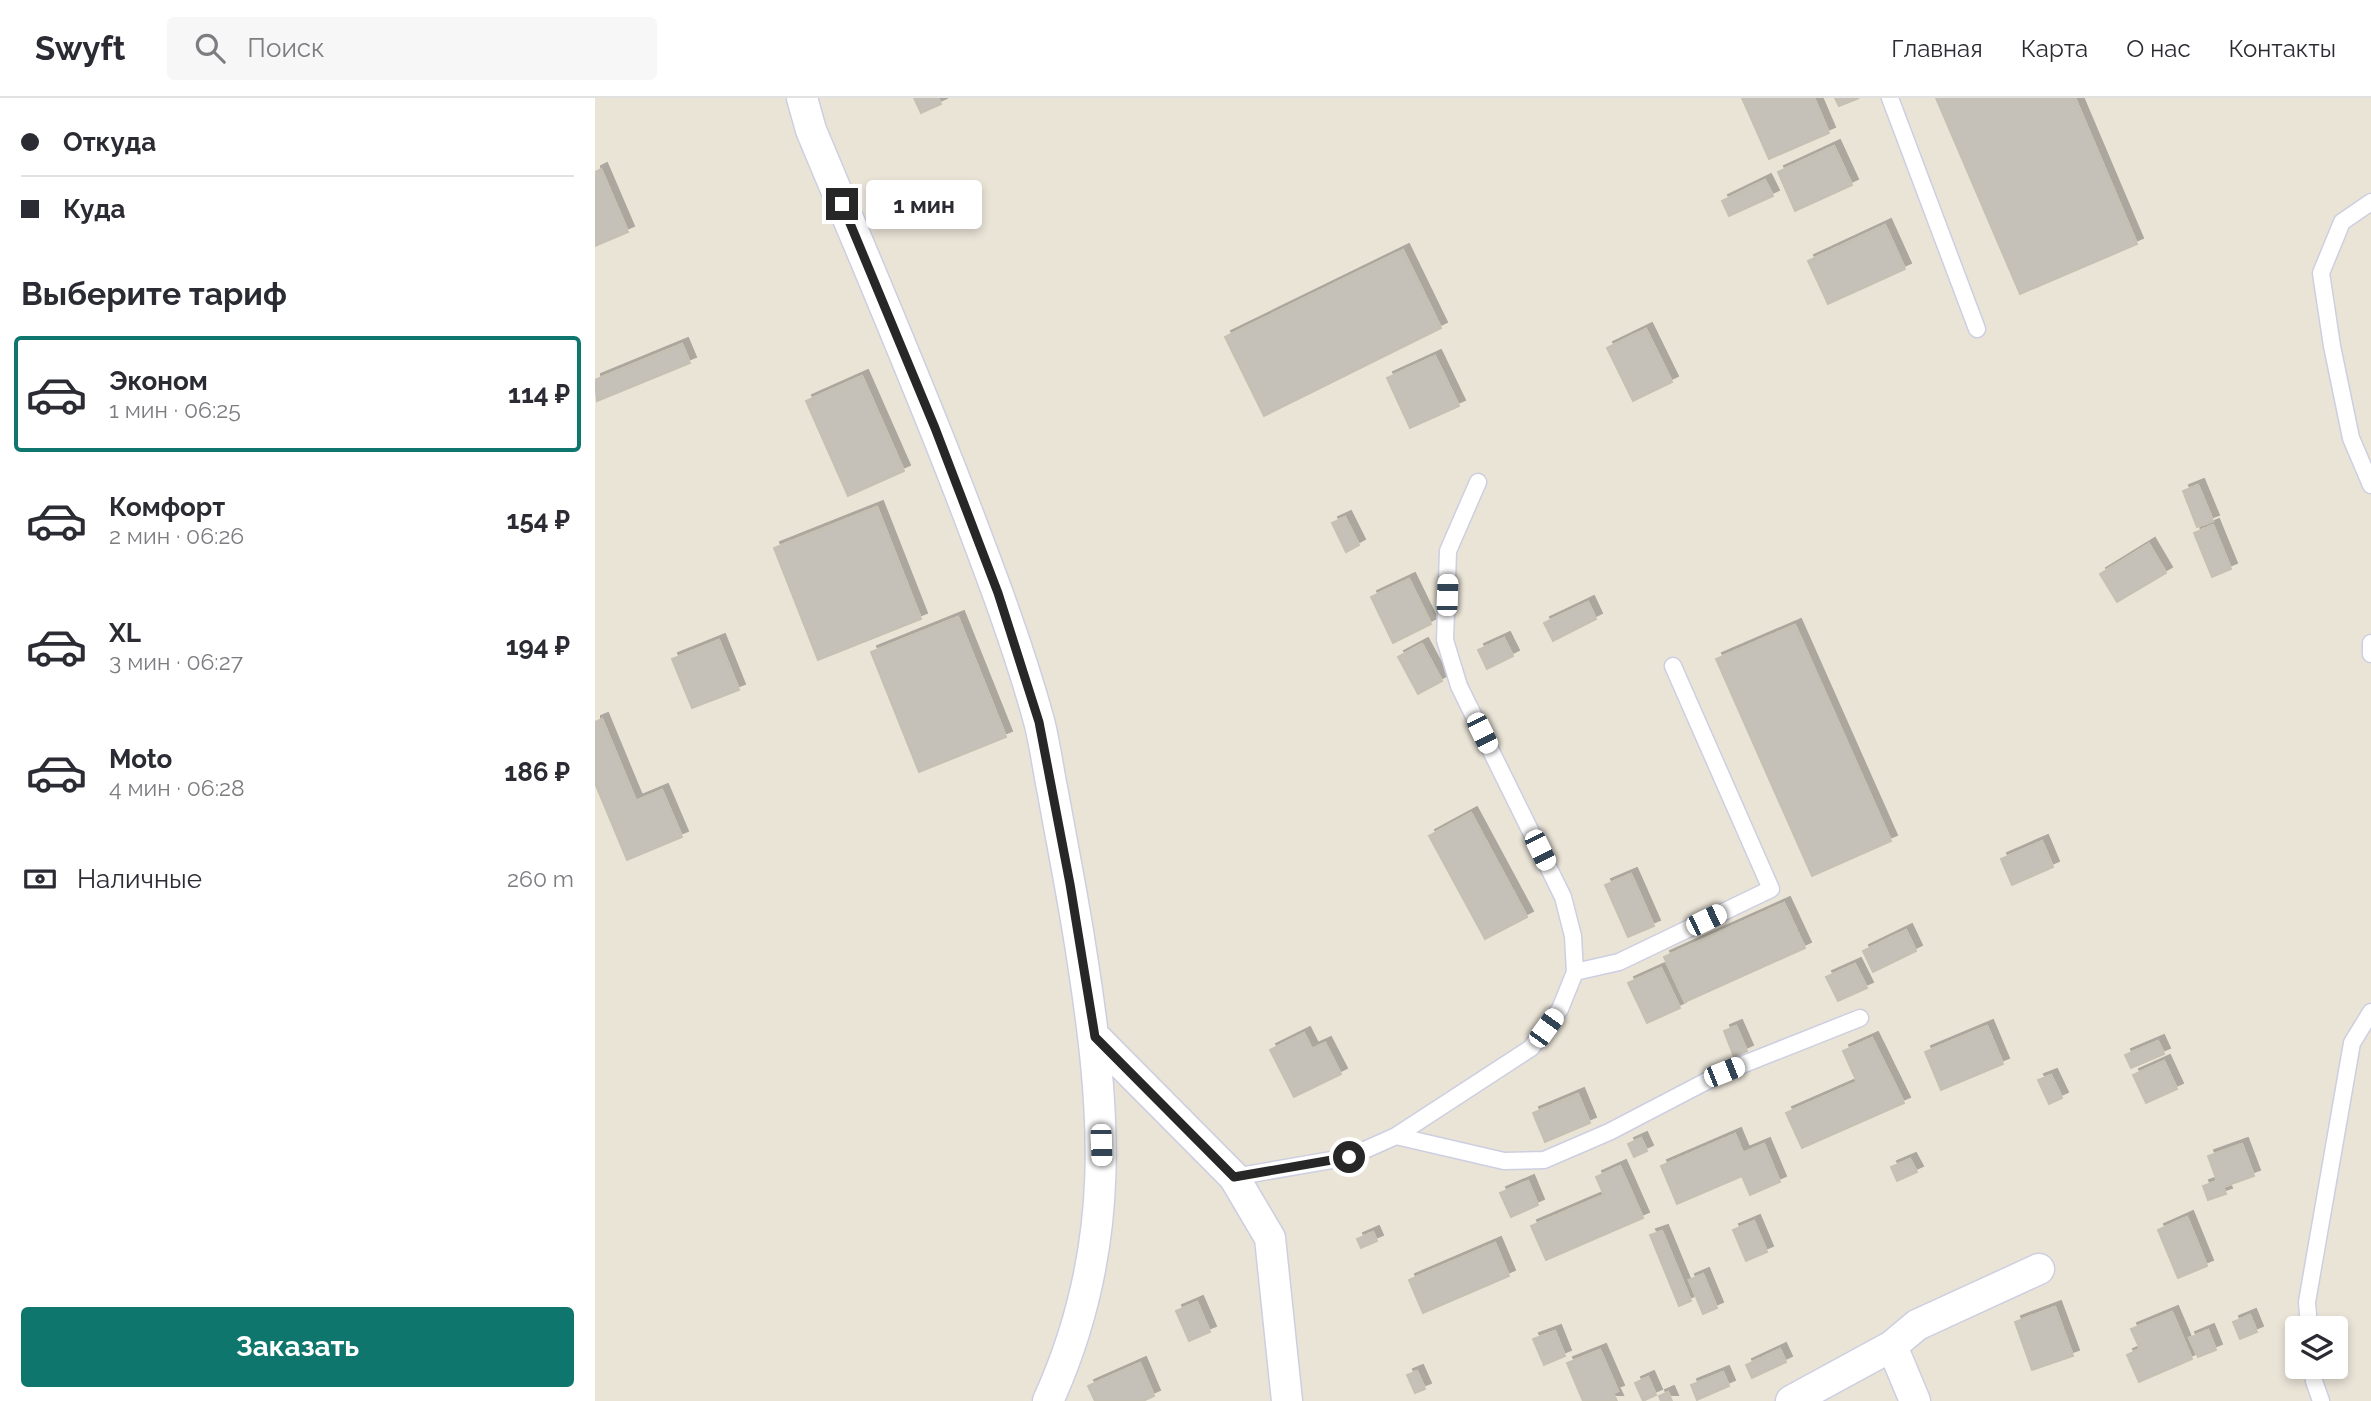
<!DOCTYPE html>
<html lang="ru">
<head>
<meta charset="utf-8">
<style>
	body { margin:0; font-family:Raleway,sans-serif; background:#f7f7f7; color:#2b2b33; height:100vh; display:flex; flex-direction:column; font-size:26px; white-space:nowrap }
	* { box-sizing:border-box; margin:0 }
	p { font-size:23px; color:#7c7c81 }
	.icon { flex:none; width:38px; height:38px; fill:none; stroke:currentColor; stroke-width:2; stroke-linecap:round; stroke-linejoin:round }
	.map { position:relative; flex:1; overflow:hidden }
	.drawer { display:flex; flex-direction:column; background:#fff; width:595px }
	.drawer>* { flex:none }
	.hud { display:grid; align-content:center; height:154px; padding:0 21px; background:#fff }
	.tools { position:absolute; left:1690px; top:1218px; display:grid; gap:14px }
	.tools a { display:grid; place-items:center; width:63px; height:63px; border-radius:7px; background:#fff; box-shadow:0 4px 10px #0003; font-size:35px }
	.end { position:absolute; width:32px; height:32px; margin:-16px; border:9px solid #272727; background:#fff; box-shadow:0 0 0 4px #fff }
	.from { border-radius:50% }
	.bubble { position:absolute; height:49px; border-radius:7px; background:#fff; box-shadow:0 4px 10px #0003; font-size:23px; font-weight:700; line-height:49px; text-align:center }
	.car { position:absolute; width:21px; height:42px; margin:-21px -10px; border-radius:9px; box-shadow:0 0 5px 2px #0007; background:linear-gradient(#fff 24%,#345 0 40%,#fff 0 76%,#345 0 86%,#fff 0) }
	.hud b { display:flex; align-items:center; gap:24px; height:66px; font-size:26px }
	.hud b+b { border-top:2px solid #e1e1e2 }
	.hud i { width:18px; height:18px; background:#2b2b33 }
	ul { padding:0; list-style:none }
	li { display:flex; align-items:center; gap:21px; height:116px; margin:0 14px 10px; padding:0 7px; border:4px solid transparent; border-radius:7px }
	li div { flex:1 }
	li b { display:block; font-size:26px }
	li em { font-style:normal; font-weight:700 }
	li.on { border-color:#0f766e }
	li>.icon { width:63px; height:63px; stroke-width:1.5 }
	h2 { padding:0 21px; font-size:32px; line-height:84px }
	.pay { display:flex; align-items:center; gap:18px; height:77px; padding:0 21px; font-size:26px }
	.pay p { margin-inline-start:auto }
	.action { display:flex; gap:14px; margin-top:auto; padding:14px 21px }
	.action a { flex:1; height:80px; border-radius:7px; background:#0f766e; color:#fff; font-size:28px; font-weight:700; line-height:80px; text-align:center }
	header { display:flex; align-items:center; gap:42px; box-sizing:border-box; height:98px; padding:0 35px; background:#fff; border-bottom:2px solid #e1e1e2 }
	header strong { font-size:33px }
	nav { display:flex; gap:38px; margin-inline-start:auto; font-size:24px }
	.search { width:490px; height:63px; background:#f7f7f7; display:flex; align-items:center; gap:18px; box-sizing:border-box; padding:0 24px; border-radius:7px; color:#7c7c81; font-size:26px }
	main { display:flex; flex:1; min-height:0 }
	.map>svg:first-child { display:block }
	.building { fill:#c5c0b8; stroke:#c5c0b2; stroke-width:2; filter:url(#shadow) }
	.lines { fill:none; stroke-linecap:round; stroke-linejoin:round }
	.lane-casing { stroke:#cdcfe1; stroke-width:19 }
	.street-casing { stroke:#cdcfe1; stroke-width:33 }
	.lane { stroke:#fff; stroke-width:16 }
	.street { stroke:#fff; stroke-width:30 }
	.route { stroke:#272727; stroke-width:9 }
</style>
</head>
<body>
<header>
<strong>Swyft</strong>
<div class="search"><svg class="icon" aria-label="search" viewBox="0 0 24 24"><circle cx="10" cy="10" r="6"/><path d="M15 15l6 6"/></svg>Поиск</div>
<nav><a>Главная</a><a>Карта</a><a>О нас</a><a>Контакты</a></nav>
</header>
<main>
<section class="drawer">
<div class="hud">
<b><i class="from"></i>Откуда</b>
<b><i></i>Куда</b>
</div>
<h2>Выберите тариф</h2>
<ul>
<li class="on"><svg class="icon" aria-label="car" viewBox="0 0 24 24"><path d="M5 17H2v-5l4-1 3-4h7l3 4 3 1v5h-3M9 17h6M6 11h13"/><circle cx="7" cy="17" r="2"/><circle cx="17" cy="17" r="2"/></svg><div><b>Эконом</b><p>1 мин · 06:25</p></div><em>114 ₽</em></li>
<li><svg class="icon" aria-label="car" viewBox="0 0 24 24"><path d="M5 17H2v-5l4-1 3-4h7l3 4 3 1v5h-3M9 17h6M6 11h13"/><circle cx="7" cy="17" r="2"/><circle cx="17" cy="17" r="2"/></svg><div><b>Комфорт</b><p>2 мин · 06:26</p></div><em>154 ₽</em></li>
<li><svg class="icon" aria-label="car" viewBox="0 0 24 24"><path d="M5 17H2v-5l4-1 3-4h7l3 4 3 1v5h-3M9 17h6M6 11h13"/><circle cx="7" cy="17" r="2"/><circle cx="17" cy="17" r="2"/></svg><div><b>XL</b><p>3 мин · 06:27</p></div><em>194 ₽</em></li>
<li><svg class="icon" aria-label="car" viewBox="0 0 24 24"><path d="M5 17H2v-5l4-1 3-4h7l3 4 3 1v5h-3M9 17h6M6 11h13"/><circle cx="7" cy="17" r="2"/><circle cx="17" cy="17" r="2"/></svg><div><b>Moto</b><p>4 мин · 06:28</p></div><em>186 ₽</em></li>
</ul>
<div class="pay"><svg class="icon" aria-label="cash" viewBox="0 0 24 24"><path d="M3 7h18v10H3z"/><circle cx="12" cy="12" r="2"/></svg>Наличные<p>260 m</p></div>
<div class="action"><a>Заказать</a></div>
</section>
<div class="map">
<svg width="1776" height="1303" viewBox="0 0 1776 1303">
	<defs>
		<filter id="shadow"><feDropShadow dx="6" dy="-6" stdDeviation="0" flood-color="#0004"/></filter>
	</defs>
	<rect width="100%" height="100%" fill="#eae4d7"/>
	<path class="building" d="M319,0H343L346,6L326,15Z
		M1147,0H1219L1234,35L1174,61Z
		M1240,0H1264L1244,8Z
		M1341,0H1480L1542,146L1425,196Z
		M1239,48L1257,87L1200,113L1183,74Z
		M6,71L33,134L0,148V74Z
		M1170,82L1178,98L1134,118L1127,103Z
		M1290,127L1310,171L1233,206L1213,163Z
		M808,152L846,230L669,318L630,239Z
		M1051,231L1077,284L1038,303L1012,250Z
		M87,246L95,265L2,303L0,282Z
		M840,258L864,308L815,330L792,280Z
		M267,278L309,373L253,398L211,303Z
		M1603,387L1618,423L1602,429L1588,393Z
		M282,409L326,521L223,562L179,450Z
		M750,419L764,447L751,454L737,425Z
		M1618,427L1636,471L1617,479L1599,435Z
		M1554,446L1571,475L1522,504L1505,476Z
		M814,481L836,526L798,545L776,499Z
		M993,504L1001,521L958,543L949,525Z
		M363,519L411,639L324,674L276,554Z
		M1200,527L1296,743L1217,778L1121,561Z
		M909,540L918,558L892,571L883,552Z
		M124,542L144,592L97,610L77,561Z
		M827,546L847,583L823,596L803,559Z
		M7,621L41,703L67,692L87,739L32,762L0,685V624Z
		M876,715L932,819L890,841L834,738Z
		M1447,743L1458,769L1417,787L1406,761Z
		M1036,776L1059,828L1033,839L1010,787Z
		M1189,805L1210,850L1090,904L1069,859Z
		M1311,832L1321,853L1278,874L1268,853Z
		M1260,866L1272,890L1243,903L1231,879Z
		M1066,870L1085,910L1052,925L1033,885Z
		M1141,928L1152,953L1139,959L1129,933Z
		M1392,928L1408,966L1346,992L1330,954Z
		M709,935L717,951L730,945L746,976L699,999L675,952Z
		M1277,940L1309,1005L1207,1050L1191,1015L1262,984L1248,953Z
		M1563,943L1569,956L1536,970L1530,957Z
		M1569,963L1582,991L1551,1005L1538,977Z
		M1456,977L1467,1000L1454,1006L1443,982Z
		M983,996L995,1025L950,1044L938,1015Z
		M1140,1036L1148,1055L1169,1046L1185,1084L1155,1097L1147,1078L1082,1106L1066,1068Z
		M1046,1040L1052,1053L1039,1059L1033,1046Z
		M1647,1046L1659,1078L1628,1089L1631,1096L1613,1102L1608,1088L1622,1083L1613,1058Z
		M1315,1061L1322,1074L1302,1083L1296,1069Z
		M1025,1068L1048,1120L951,1162L936,1128L1009,1097L1001,1079Z
		M933,1083L943,1107L916,1119L905,1095Z
		M1592,1119L1612,1168L1583,1180L1563,1132Z
		M1159,1123L1172,1154L1151,1163L1138,1132Z
		M1067,1133L1096,1203L1084,1208L1055,1137Z
		M778,1134L782,1143L766,1150L762,1141Z
		M900,1145L914,1178L828,1215L814,1182Z
		M1108,1176L1122,1210L1108,1216L1094,1182Z
		M602,1204L615,1234L594,1243L581,1213Z
		M1460,1209L1478,1258L1437,1272L1420,1224Z
		M1577,1214L1597,1261L1544,1284L1532,1257L1545,1251L1536,1231Z
		M1655,1217L1662,1234L1645,1241L1638,1224Z
		M1613,1232L1621,1252L1603,1259L1594,1240Z
		M960,1233L970,1258L949,1267L938,1241Z
		M1185,1251L1191,1264L1157,1280L1151,1267Z
		M1005,1252L1023,1293L1018,1295L1022,1303H988L972,1265Z
		M545,1265L559,1298L548,1303H500L493,1288Z
		M822,1273L830,1291L820,1295L812,1277Z
		M1128,1274L1134,1288L1102,1302L1096,1287Z
		M1053,1279L1061,1297L1048,1303L1040,1285Z
		M1073,1294L1077,1303H1066L1064,1298Z"/>
	<g class="lines">
		<g class="lane-casing">
			<path id="lane" d="M1295,0L1382,231
				M1776,104L1747,124L1726,175L1737,248L1756,340L1776,387
				M1776,545V556
				M980,874L1024,864L1176,791L1078,568
				M801,1038L936,950L965,911L980,874L978,838L968,799L864,588L850,542L853,453L883,384
				M639,1079L754,1059L801,1038L909,1063L949,1062L1014,1034L1129,974L1265,920
				M1714,1230L1712,1204L1757,945L1776,914
				M1718,1269L1719,1283L1726,1303"/>
		</g>
		<g class="street-casing">
			<path id="street" d="M207,0L216,32C268,157 322,282 370,408C397,479 424,550 444,623C450,646 453,671 458,695C467,745 477,795 485,846C511,1010 524,1147 453,1303
				M500,939L639,1079L675,1140L692,1303
				M1297,1248L1320,1303
				M1196,1303L1297,1248L1322,1227L1444,1171"/>
		</g>
		<use href="#lane" class="lane"/>
		<use href="#street" class="street"/>
	</g>
	<g class="lines">
		<path class="route" d="M247,106L340,330L403,495L444,624L475,786L500,939L639,1079L754,1059"/>
	</g>
</svg>
<div class="tools">
<a><svg class="icon" aria-label="layers" viewBox="0 0 24 24"><path d="M12 4l9 5-9 5-9-5zM3 14l9 5 9-5"/></svg></a>
</div>
<i class="end from" style="left:754px;top:1059px"></i>
<i class="end" style="left:247px;top:106px"></i>
<div class="bubble" style="left:271px;top:82px;width:116px">1 мин</div>
<i class="car" style="left:852px;top:497px;rotate:2deg"></i>
<i class="car" style="left:887px;top:635px;rotate:154deg"></i>
<i class="car" style="left:945px;top:752px;rotate:154deg"></i>
<i class="car" style="left:1111px;top:822px;rotate:64deg"></i>
<i class="car" style="left:951px;top:930px;rotate:36deg"></i>
<i class="car" style="left:1129px;top:974px;rotate:68deg"></i>
<i class="car" style="left:506px;top:1047px;rotate:178deg"></i>
</div>
</main>
</body>
</html>
